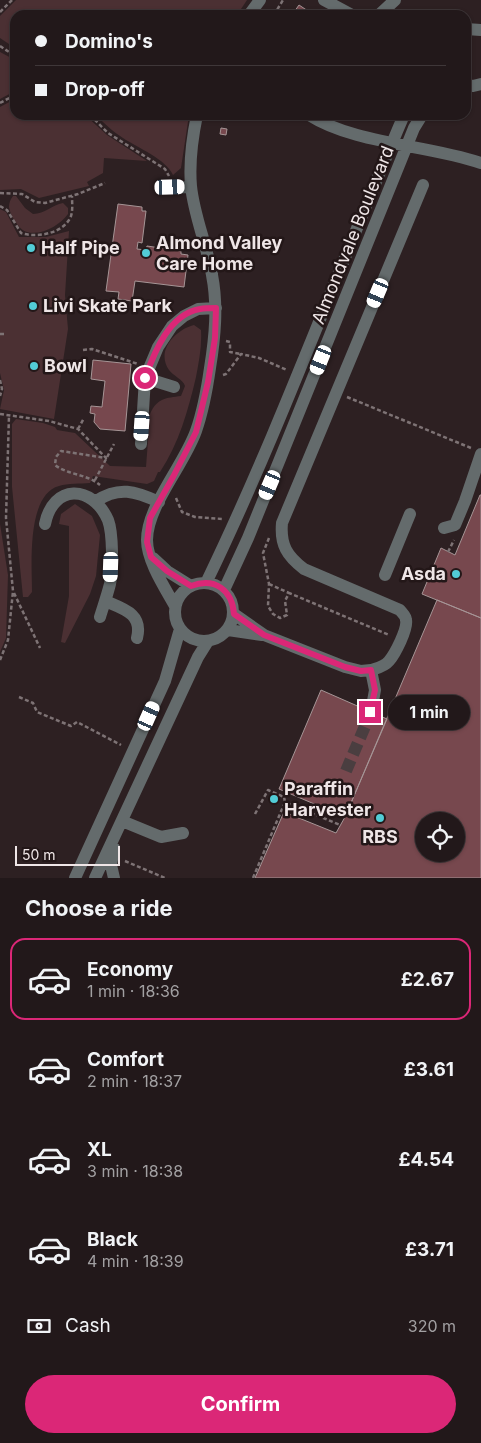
<!DOCTYPE html>
<html lang="en">
<head>
<meta charset="utf-8">
<style>
	body { margin:0; font-family:Inter,sans-serif; background:#2e2527; color:#f1f3f6; height:100vh; display:flex; flex-direction:column; font-size:19px; white-space:nowrap }
	* { box-sizing:border-box; margin:0 }
	p { font-size:16px; color:#a2a0a2 }
	.icon { flex:none; width:28px; height:28px; fill:none; stroke:currentColor; stroke-width:2; stroke-linecap:round; stroke-linejoin:round }
	.map { position:relative; height:878px; overflow:hidden }
	.side { display:flex; flex-direction:column; background:#22181a; flex:1 }
	.side>* { flex:none }
	.top-card { position:absolute; left:10px; top:10px; width:461px; height:110px; border-radius:15px; box-shadow:0 1px 4px #0004,0 0 0 1px #3f3739; display:grid; align-content:center; height:110px; padding:0 25px; background:#22181a }
	.fabs { position:absolute; left:415px; top:812px; display:grid; gap:10px }
	.fabs a { display:grid; place-items:center; width:50px; height:50px; border-radius:50%; background:#22181a; box-shadow:0 1px 4px #0004,0 0 0 1px #3f3739; font-size:25px }
	.scale { position:absolute; left:15px; bottom:12px; width:105px; box-sizing:border-box; padding-left:5px; border:2px solid #efe6e7; border-top:0; font-size:14px; line-height:18px; white-space:nowrap; color:#efe6e7; -webkit-text-stroke:4px #231718; paint-order:stroke }
	.end { position:absolute; width:22px; height:22px; margin:-11px; border:6px solid #db2777; background:#fff; box-shadow:0 0 0 2px #fff }
	.from { border-radius:50% }
	.bubble { position:absolute; height:35px; border-radius:18px; background:#22181a; box-shadow:0 1px 4px #0004,0 0 0 1px #3f3739; font-size:16px; font-weight:700; line-height:35px; text-align:center }
	.car { position:absolute; width:15px; height:30px; margin:-15px -8px; border-radius:6px; box-shadow:0 0 4px 1px #0007; background:linear-gradient(#fff 24%,#345 0 40%,#fff 0 76%,#345 0 86%,#fff 0) }
	.top-card b { display:flex; align-items:center; gap:18px; height:48px; font-size:19px }
	.top-card b+b { border-top:1px solid #3f3739 }
	.top-card i { width:12px; height:12px; background:#f1f3f6 }
	ul { padding:0; list-style:none }
	li { display:flex; align-items:center; gap:15px; height:82px; margin:0 10px 8px; padding:0 15px; border:2px solid transparent; border-radius:15px }
	li div { flex:1 }
	li b { display:block; font-size:19px }
	li em { font-style:normal; font-weight:700 }
	li.active { border-color:#db2777 }
	li>.icon { width:45px; height:45px; stroke-width:1.5 }
	h2 { padding:0 25px; font-size:22px; line-height:60px }
	.pay { display:flex; align-items:center; gap:12px; height:55px; padding:0 25px; font-size:19px }
	.pay p { margin-inline-start:auto }
	.button { display:flex; gap:10px; margin-top:auto; padding:10px 25px }
	.button a { flex:1; height:58px; border-radius:30px; background:#db2777; color:#fff; font-size:20px; font-weight:700; line-height:58px; text-align:center }
	.map>svg:first-child { display:block }
	.green { fill:#4b3033 }
	.building { fill:#77484e; stroke:#a69596; fill-rule:evenodd }
	.lines { fill:none; stroke-linecap:round; stroke-linejoin:round }
	.minor-tunnel { stroke:#4a3e40; stroke-width:12; stroke-dasharray:12 6; stroke-linecap:butt }
	.path { stroke:#7e7375; stroke-width:2.5; stroke-dasharray:4 2.5; stroke-linecap:butt }
	.minor { stroke:#646b6c; stroke-width:12 }
	.route { stroke:#db2777; stroke-width:6 }
	.poi-dot { fill:#52ccd6; stroke:#231718; stroke-width:2 }
	.labels { text-anchor:middle; stroke-width:5; stroke-linejoin:round; paint-order:stroke }
	.street-label { font-size:18px; fill:#efe6e7; stroke:#231718 }
	.poi-label { font-size:18px; font-weight:bold; fill:#efe6e7; stroke:#231718; text-anchor:start }
</style>
</head>
<body>
<div class="map">
<svg width="481" height="878" viewBox="0 0 481 878">
	<rect width="100%" height="100%" fill="#2d2022"/>
	<path class="green" d="M16,0H247L237,15H15V48L0,38V16Z
		M0,52L15,60V91L0,99Z
		M15,99V115H85L107,135L147,161L104,158L103,173L87,182L89,186L39,198L21,189L0,190V107Z
		M96,115H189L181,168L173,175C166,159 138,148 123,138C113,132 104,123 96,115Z
		M13,196H16L25,208L33,214C45,214 52,205 63,203L68,208V214C60,225 42,236 27,232C19,230 10,215 9,207C9,203 10,200 13,196Z
		M0,209L6,212L19,237H46L69,231L65,295L68,329L54,419L0,409L4,390L0,373Z
		M194,325L201,330C202,346 199,361 196,377C188,411 179,443 160,472H158L154,481L147,484L93,476L90,483C80,484 68,483 59,486C26,495 32,566 32,592L28,597H23L12,487V424L16,419L43,423L55,427L57,430L75,433L110,466L146,467L150,414C157,398 166,398 181,396L185,386C183,379 173,376 169,370C155,350 177,329 194,325Z
		M75,504L92,516L100,535L96,576L90,594L65,643L61,642L69,596V526L59,524L61,514Z
		M0,524L8,575L6,638L0,652Z"/>
	<path class="building" d="M299,5L314,15H292Z
		M221,128L227,129L226,135L220,134Z
		M118,204L142,207V211H146L142,243L138,242L137,249L146,250L147,246L181,251V254L188,255L184,287L135,281L132,301L118,299L119,292L106,291Z
		M93,360L131,364L125,431L100,429L94,422L95,414L90,413L91,406L102,407L105,381L91,379Z
		M480,495H481V618L422,594L441,548L455,555Z
		M437,600L481,618V878H255L284,812L336,833L345,817ZM424,821H456V854H424Z
		M321,690L387,719L345,817L279,789Z"/>
	<g class="lines">
		<path class="minor-tunnel" d="M346,771L371,712"/>
		<path class="path" d="M0,12L12,0
			M274,15L283,0
			M0,46L15,56
			M0,103L15,95
			M90,115L108,133L165,169L169,176
			M0,193L22,194L35,202L45,203L78,194L105,183
			M0,206L7,210L21,233C36,238 64,234 71,216C73,210 72,202 72,196
			M0,334H4
			M226,341L230,342V352L241,354
			M83,350L92,349L138,364
			M223,375L226,374L241,354L259,358L287,370
			M0,380L2,389L0,396
			M347,397L471,448
			M0,414L49,421L78,429L106,458L61,451L56,457L55,465C68,475 87,474 100,485
			M78,429L84,418
			M95,480L114,444
			M176,498L182,512L195,517L223,519
			M269,538L263,553L269,584L268,606L273,614L280,618L287,615L285,601L289,593L389,635
			M448,552L454,540
			M269,584L289,593
			M14,593L40,648
			M0,660L8,640L13,591L6,518L9,415
			M19,697L33,703L37,712L71,726L77,722L121,745
			M255,814L268,790L284,797L285,802L340,825
			M125,861L165,878
			M253,878L285,802"/>
		<path class="minor" d="M324,0L352,15
			M249,15L260,0
			M379,15L395,0
			M466,29L481,30
			M466,85L473,86L481,84
			M309,115C354,144 429,145 481,163
			M163,188L191,187
			M145,378L174,387
			M141,444L145,378L158,347L172,326L184,316L198,309L216,308
			M96,501C119,486 135,491 159,502
			M45,524C53,484 92,484 108,520C113,533 113,570 110,584C107,596 103,607 100,617
			M444,528L455,525L465,501L481,454
			M153,558L167,571L191,586
			M385,575L410,514
			M175 612a29 29 0 1 1 58 0a29 29 0 1 1-58 0Z
			M206,583C280,430 337,271 404,115
			M224,590L248,538L414,128L422,115
			M105,601C124,609 143,614 137,638
			M175,606C165,588 147,561 147,540C147,506 184,465 196,431C203,411 207,389 210,368C215,337 218,306 212,275C207,245 194,216 191,186C189,162 192,139 197,115
			M234,614L264,635L345,667L361,671L371,670L375,690L371,712
			M228,630L262,635
			M371,670C377,668 384,667 389,661C395,654 408,629 406,620C406,616 402,613 400,610L304,569C287,556 280,545 282,523L423,185
			M122,821L161,837L183,833
			M114,848L111,865L114,878
			M75,878L165,681L180,629
			M95,878L198,657L208,641"/>
	</g>
	<g class="lines">
		<path class="route" d="M145,378C154,353 169,314 200,309C205,308 211,308 216,308L215,338L208,382L196,432L173,477L150,518L147,542L151,557L167,571L191,586C215,577 232,590 234,614L264,635L345,667L361,671L371,670L375,690L370,712"/>
	</g>
	<g class="poi-dot">
		<circle cx="31" cy="248" r="5"/>
		<circle cx="146" cy="253" r="5"/>
		<circle cx="33" cy="306" r="5"/>
		<circle cx="34" cy="366" r="5"/>
		<circle cx="456" cy="574" r="5"/>
		<circle cx="274" cy="799" r="5"/>
		<circle cx="380" cy="818" r="5"/>
	</g>
	<g class="labels">
		<g class="street-label">
			<text transform="translate(353 235) rotate(-68)" y="6">Almondvale Boulevard</text>
		</g>
		<g class="poi-label">
			<text x="156" y="249">Almond Valley<tspan x="156" dy="21">Care Home</tspan></text>
			<text x="41" y="254">Half Pipe</text>
			<text x="43" y="312">Livi Skate Park</text>
			<text x="44" y="372">Bowl</text>
			<text x="446" y="580" text-anchor="end">Asda</text>
			<text x="284" y="795">Paraffin<tspan x="284" dy="21">Harvester</tspan></text>
			<text x="380" y="843" text-anchor="middle">RBS</text>
		</g>
	</g>
</svg>
<div class="fabs">
<a><svg class="icon" aria-label="locate" viewBox="0 0 24 24"><circle cx="12" cy="12" r="6"/><path d="M12 2v4M12 18v4M2 12h4M18 12h4"/></svg></a>
</div>
<div class="scale">50 m</div>
<i class="end from" style="left:145px;top:378px"></i>
<i class="end" style="left:370px;top:712px"></i>
<div class="bubble" style="left:388px;top:695px;width:82px">1 min</div>
<i class="car" style="left:170px;top:187px;rotate:88deg"></i>
<i class="car" style="left:378px;top:293px;rotate:203deg"></i>
<i class="car" style="left:321px;top:360px;rotate:202deg"></i>
<i class="car" style="left:142px;top:426px;rotate:184deg"></i>
<i class="car" style="left:270px;top:485px;rotate:203deg"></i>
<i class="car" style="left:111px;top:567px;rotate:182deg"></i>
<i class="car" style="left:149px;top:716px;rotate:24deg"></i>
<div class="top-card">
<b><i class="from"></i>Domino's</b>
<b><i></i>Drop-off</b>
</div>
</div>
<section class="side">
<h2>Choose a ride</h2>
<ul>
<li class="active"><svg class="icon" aria-label="car" viewBox="0 0 24 24"><path d="M5 17H2v-5l4-1 3-4h7l3 4 3 1v5h-3M9 17h6M6 11h13"/><circle cx="7" cy="17" r="2"/><circle cx="17" cy="17" r="2"/></svg><div><b>Economy</b><p>1 min · 18:36</p></div><em>£2.67</em></li>
<li><svg class="icon" aria-label="car" viewBox="0 0 24 24"><path d="M5 17H2v-5l4-1 3-4h7l3 4 3 1v5h-3M9 17h6M6 11h13"/><circle cx="7" cy="17" r="2"/><circle cx="17" cy="17" r="2"/></svg><div><b>Comfort</b><p>2 min · 18:37</p></div><em>£3.61</em></li>
<li><svg class="icon" aria-label="car" viewBox="0 0 24 24"><path d="M5 17H2v-5l4-1 3-4h7l3 4 3 1v5h-3M9 17h6M6 11h13"/><circle cx="7" cy="17" r="2"/><circle cx="17" cy="17" r="2"/></svg><div><b>XL</b><p>3 min · 18:38</p></div><em>£4.54</em></li>
<li><svg class="icon" aria-label="car" viewBox="0 0 24 24"><path d="M5 17H2v-5l4-1 3-4h7l3 4 3 1v5h-3M9 17h6M6 11h13"/><circle cx="7" cy="17" r="2"/><circle cx="17" cy="17" r="2"/></svg><div><b>Black</b><p>4 min · 18:39</p></div><em>£3.71</em></li>
</ul>
<div class="pay"><svg class="icon" aria-label="cash" viewBox="0 0 24 24"><path d="M3 7h18v10H3z"/><circle cx="12" cy="12" r="2"/></svg>Cash<p>320 m</p></div>
<div class="button"><a>Confirm</a></div>
</section>
</body>
</html>
